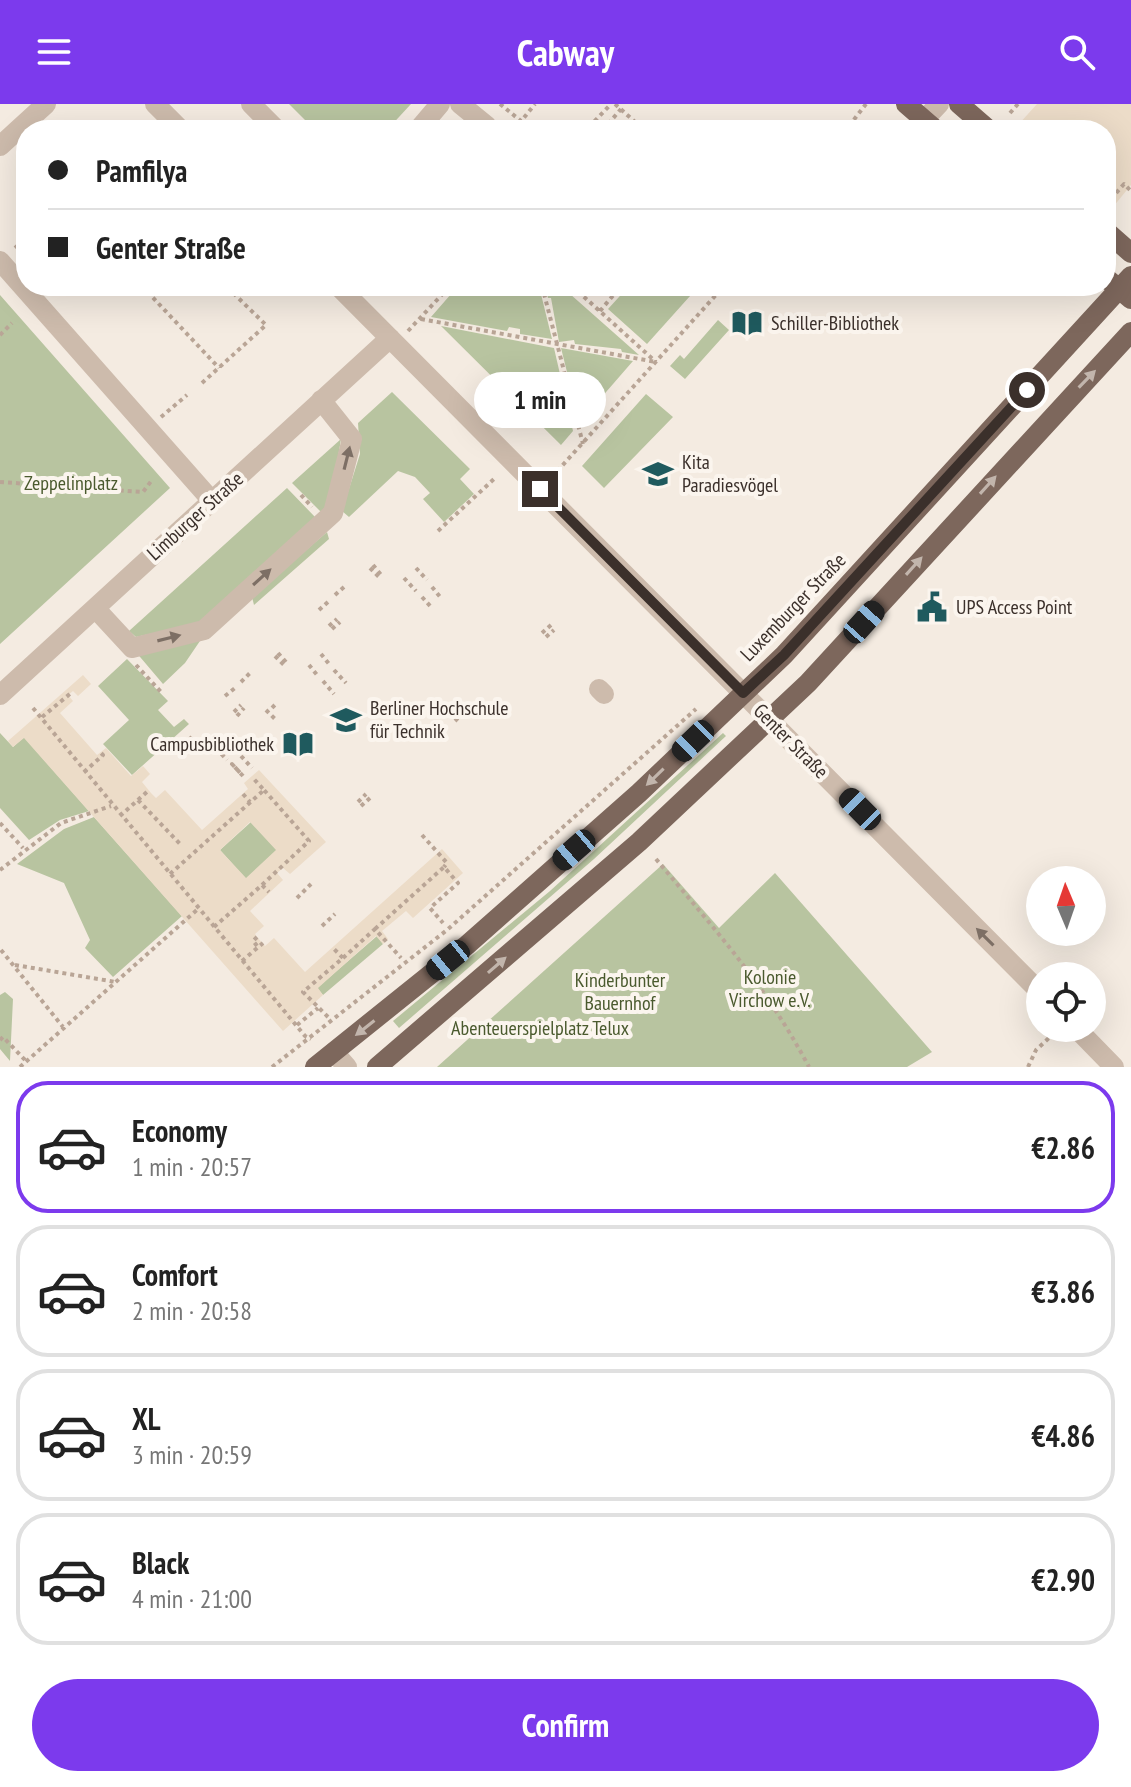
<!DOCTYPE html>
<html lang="en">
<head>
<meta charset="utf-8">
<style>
	body { margin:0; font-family:"PT Sans Narrow",sans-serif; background:#f2f2f2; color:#222; height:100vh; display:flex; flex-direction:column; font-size:30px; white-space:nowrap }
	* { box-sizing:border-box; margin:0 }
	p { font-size:26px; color:#767676 }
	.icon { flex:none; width:44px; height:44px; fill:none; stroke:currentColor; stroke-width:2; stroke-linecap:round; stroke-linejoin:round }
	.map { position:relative; height:963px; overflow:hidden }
	.details { display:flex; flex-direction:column; background:#fff; flex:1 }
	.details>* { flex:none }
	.guide { position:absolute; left:16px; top:16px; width:1100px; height:176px; border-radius:32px; box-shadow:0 8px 32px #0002; display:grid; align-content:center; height:176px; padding:0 32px; background:#fff }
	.needle { width:52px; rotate:358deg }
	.fabs { position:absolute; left:1026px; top:762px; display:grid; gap:16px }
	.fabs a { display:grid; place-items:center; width:80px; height:80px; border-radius:50%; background:#fff; box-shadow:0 8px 32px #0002; font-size:40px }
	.end { position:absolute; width:36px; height:36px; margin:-18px; border:10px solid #3b302b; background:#fff; box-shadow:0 0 0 4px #fff }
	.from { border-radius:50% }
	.bubble { position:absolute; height:56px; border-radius:28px; background:#fff; box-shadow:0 8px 32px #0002; font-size:26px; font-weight:600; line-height:56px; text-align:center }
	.car { position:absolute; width:24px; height:48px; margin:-24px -12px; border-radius:10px; box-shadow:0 0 6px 2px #0007; background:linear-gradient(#222 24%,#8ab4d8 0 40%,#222 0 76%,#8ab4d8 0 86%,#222 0) }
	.guide b { display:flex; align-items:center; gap:28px; height:76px; font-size:30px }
	.guide b+b { border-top:2px solid #e0e0e0 }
	.guide i { width:20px; height:20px; background:#222 }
	ul { padding:14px 0 0; list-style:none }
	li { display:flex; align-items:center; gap:24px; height:132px; margin:0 16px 12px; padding:0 16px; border:4px solid #e0e0e0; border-radius:32px }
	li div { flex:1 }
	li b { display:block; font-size:30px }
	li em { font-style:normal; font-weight:600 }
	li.active { border-color:#7c3aed }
	li>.icon { width:72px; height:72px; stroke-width:1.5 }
	.primary-button { display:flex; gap:16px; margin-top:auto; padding:16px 32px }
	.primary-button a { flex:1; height:92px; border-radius:48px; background:#7c3aed; color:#fff; font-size:32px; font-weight:600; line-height:92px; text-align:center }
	header { display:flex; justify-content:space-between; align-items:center; height:104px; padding:0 32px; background:#7c3aed; color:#fff; font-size:36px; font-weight:600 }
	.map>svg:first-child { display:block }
	.green { fill:#b8c4a0 }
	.plaza { fill:#ecdcc8; fill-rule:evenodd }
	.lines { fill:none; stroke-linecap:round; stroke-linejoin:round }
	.path { stroke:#b9a596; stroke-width:4; stroke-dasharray:4 4; stroke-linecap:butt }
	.minor { stroke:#cdbbac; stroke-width:20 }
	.major { stroke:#7d675c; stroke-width:20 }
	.oneway { fill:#c2b5ac }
	.oneway2 { fill:#7d6f65 }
	.route { stroke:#3b302b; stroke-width:10 }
	.labels { text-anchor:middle; stroke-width:8; stroke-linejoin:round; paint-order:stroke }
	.poi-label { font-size:20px; fill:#3b302b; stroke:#fbf5ee; text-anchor:start }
	.park-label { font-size:20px; fill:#4a5a2e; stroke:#fbf5ee }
	.street-label { font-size:20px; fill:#3b302b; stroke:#fbf5ee }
</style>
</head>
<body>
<header><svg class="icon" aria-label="menu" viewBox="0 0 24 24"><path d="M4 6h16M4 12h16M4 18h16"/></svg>Cabway<svg class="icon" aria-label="search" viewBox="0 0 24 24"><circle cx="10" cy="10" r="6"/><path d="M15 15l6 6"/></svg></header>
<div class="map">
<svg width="1131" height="963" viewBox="0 0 1131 963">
	<rect width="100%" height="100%" fill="#f4ebe1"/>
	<path class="green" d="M289,0H411L387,26H315Z
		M458,182H539L552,235L520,230V225L509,223L507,227L431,213Z
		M545,182H561L639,251L622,248L621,245L575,240L574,236L559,238L551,194H548Z
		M629,182H699L647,240L608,205Z
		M0,191L170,384L0,540Z
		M718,216L729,226L685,275L670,262L680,251L684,255Z
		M441,222L554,244L573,327L561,341Z
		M561,244L633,257L580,318L577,288H572Z
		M392,288L470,365L460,375L474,390L444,418L423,395L430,389L415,373L398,367L349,413L342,407L360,350L358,319Z
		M646,290L673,313L604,384L582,362Z
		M341,335L330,402L321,408L292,379Z
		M287,384L315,413L203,518L136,533L129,527Z
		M327,428L329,435L254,501L252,493Z
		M202,534L185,559L163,580L135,547Z
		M127,555L168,597L158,606L174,623L184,615L189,620L132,671L103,640L129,616L98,582Z
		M0,629L13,643L24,633L89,707L60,716L29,736L0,704Z
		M723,629L726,632L594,755L399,924L393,917L550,787Z
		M94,713L182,812L113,873L85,844L90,836L64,779L17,760L64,725Z
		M251,718L277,746L246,775L220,746Z
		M663,760L719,824L775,769L932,948L907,963H437Z
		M377,832L383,840L323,891L317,884Z
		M5,888L13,895L10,957L0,945V891Z"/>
	<path class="plaza" d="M1037,0H1131V81L1113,103L1106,97V26H1023L1018,21Z
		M83,571L91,580L78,592L73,587L68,591L73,597L60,609L97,651L106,644L131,672L143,662L150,670L142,678L151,689L156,694L165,686L202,726L248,685L244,679L259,666L326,738L290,770L283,764L277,769L283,776L250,807L264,822L255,830L257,833L265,842L274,834L305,868L442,745L463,769L413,814L406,807L382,827L388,835L383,840L376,832L318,884L323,891L283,927L24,634L13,643L8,637ZM250,718L276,746L246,774L220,746Z"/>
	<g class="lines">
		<path class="path" d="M500,0L521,17
			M615,0L644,26
			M1010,9L1018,0
			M849,22L866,0
			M589,23L611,0
			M514,26L535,0
			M603,26L621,5
			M1111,95L1124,80L1131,87
			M15,144L26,134
			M142,182L219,264
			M542,182L583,340
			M572,182L656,258
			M390,184L391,182
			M600,207L621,182
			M421,215L656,258
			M408,227L450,182
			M0,231L12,219
			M202,279L266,221L226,182
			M161,313L187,291
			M552,373L724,182
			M0,378L143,388L152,376
			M301,391L312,403
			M438,427L494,375
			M373,461L382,472
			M370,464L380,474
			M416,464L427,476
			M404,474L416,487
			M432,483L441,494
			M335,491L344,483
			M422,493L431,503
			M319,506L329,497
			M329,522L337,515
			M332,525L340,518
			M542,529L551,521
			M546,533L554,526
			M278,549L286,558
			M321,550L329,560
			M275,552L284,561
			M749,554L807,494
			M136,561L161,588
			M309,561L317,571
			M334,566L346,579
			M323,577L334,590
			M241,578L250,569
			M225,592L235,584
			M272,601L275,604
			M33,604L305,932L311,935
			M266,606L275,615
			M234,608L241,601
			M237,612L244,604
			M42,613L71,589
			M451,613L459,605
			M455,617L463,609
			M189,633L197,640
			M187,635L194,643
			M216,644L227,656
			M165,645L174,637
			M237,647L225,635L237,647
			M168,649L177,640
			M241,652L252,664
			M84,668L103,651L100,648
			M243,672L232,660L243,672
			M243,690L250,698
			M138,696L181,741
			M358,698L366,690
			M361,702L370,694
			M120,712L149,686
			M0,719L23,744
			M422,731L447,759L444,763
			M656,755C715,826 765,880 809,963
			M0,766L61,719L111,702
			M170,770L264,686L252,673
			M262,781L309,737L264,686
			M297,794L311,780
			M322,822L335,810
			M214,823L262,781L269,788
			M375,825L444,763L458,779L430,804L443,819
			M257,833L253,837L258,843
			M1,846L63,923
			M343,854L375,825L401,854
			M242,857L263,839
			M15,861L116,878
			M328,913L303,888L343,854L333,844
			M297,921L318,904
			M0,936L3,933L26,957
			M20,963L198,805
			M272,963L447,826L696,605
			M1028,963L1036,946L1050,933"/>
		<path class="minor" d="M155,0L181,26
			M251,0L277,26
			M460,0L487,22L484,26
			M924,16L939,0
			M418,26L440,0
			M0,42L46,0
			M0,157L212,397
			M338,182L1040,888
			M95,504L132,544L204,526L333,409L352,335L321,296
			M599,585L604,590
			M0,591L390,234
			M1076,924L1114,963
			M334,948L347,963"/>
		<path class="major" d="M906,0L936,26
			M959,0L989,26
			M1106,127L1131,149
			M1106,174L1131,195
			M315,963L467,841L639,689L784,551L1131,172
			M377,963L639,738L808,579L1131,228"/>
	</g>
	<defs><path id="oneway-solid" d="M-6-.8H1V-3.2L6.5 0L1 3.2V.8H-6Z" transform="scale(2)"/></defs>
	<g class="oneway">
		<use href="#oneway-solid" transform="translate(1087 275) rotate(-46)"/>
		<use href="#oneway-solid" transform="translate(988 381) rotate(-48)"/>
		<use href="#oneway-solid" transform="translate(914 462) rotate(-48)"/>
		<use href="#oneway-solid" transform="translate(655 673) rotate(136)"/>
		<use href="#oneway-solid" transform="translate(497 861) rotate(-41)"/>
		<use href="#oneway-solid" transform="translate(365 924) rotate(142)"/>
	</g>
	<g class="oneway2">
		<use href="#oneway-solid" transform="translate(347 354) rotate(-76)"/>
		<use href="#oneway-solid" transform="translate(262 473) rotate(-42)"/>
		<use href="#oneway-solid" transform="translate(169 534) rotate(-14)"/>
		<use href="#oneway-solid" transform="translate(985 833) rotate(-135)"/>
	</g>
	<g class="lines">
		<path class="route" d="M540,385L743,589L784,551L1027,286"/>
	</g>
	<defs>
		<g id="library-bare" transform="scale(2.4)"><path d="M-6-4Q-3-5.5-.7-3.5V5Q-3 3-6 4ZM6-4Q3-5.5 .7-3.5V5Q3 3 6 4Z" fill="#1f5a5e" stroke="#fbf5ee" stroke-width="2.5" paint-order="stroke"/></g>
		<g id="school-bare" transform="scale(2.4)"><path d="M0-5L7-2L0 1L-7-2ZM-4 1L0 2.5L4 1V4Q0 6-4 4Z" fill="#1f5a5e" stroke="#fbf5ee" stroke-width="2.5" paint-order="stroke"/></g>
		<g id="civic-bare" transform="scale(2.4)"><path d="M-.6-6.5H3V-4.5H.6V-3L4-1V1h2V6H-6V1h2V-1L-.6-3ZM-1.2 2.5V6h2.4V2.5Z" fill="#1f5a5e" stroke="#fbf5ee" stroke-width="2.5" paint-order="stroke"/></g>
		<g id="university-bare" transform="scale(2.4)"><path d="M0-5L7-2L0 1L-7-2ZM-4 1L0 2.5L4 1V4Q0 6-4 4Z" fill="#1f5a5e" stroke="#fbf5ee" stroke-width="2.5" paint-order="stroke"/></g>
	</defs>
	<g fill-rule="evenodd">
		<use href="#library-bare" x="747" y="219"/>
		<use href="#school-bare" x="658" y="370"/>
		<use href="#civic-bare" x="932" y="503"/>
		<use href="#university-bare" x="346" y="616"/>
		<use href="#library-bare" x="298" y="640"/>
	</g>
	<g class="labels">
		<g class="poi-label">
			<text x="771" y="226">Schiller-Bibliothek</text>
			<text x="682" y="365">Kita<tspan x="682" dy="23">Paradiesvögel</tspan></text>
			<text x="956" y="510">UPS Access Point</text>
			<text x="370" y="611">Berliner Hochschule<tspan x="370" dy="23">für Technik</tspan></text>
			<text x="274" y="647" text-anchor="end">Campusbibliothek</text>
		</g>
		<g class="park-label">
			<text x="71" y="386">Zeppelinplatz</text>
			<text x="770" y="880">Kolonie<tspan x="770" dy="23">Virchow e.V.</tspan></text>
			<text x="620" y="883">Kinderbunter<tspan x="620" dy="23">Bauernhof</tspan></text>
			<text x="540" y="931">Abenteuerspielplatz Telux</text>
		</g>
		<g class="street-label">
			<text transform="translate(195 412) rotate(-42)" y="7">Limburger Straße</text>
			<text transform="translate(793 503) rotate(-46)" y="7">Luxemburger Straße</text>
			<text transform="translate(791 637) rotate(45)" y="7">Genter Straße</text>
		</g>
	</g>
</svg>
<div class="fabs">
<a><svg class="needle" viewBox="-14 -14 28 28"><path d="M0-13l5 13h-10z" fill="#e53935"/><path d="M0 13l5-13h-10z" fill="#767676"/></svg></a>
<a><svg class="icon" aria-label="locate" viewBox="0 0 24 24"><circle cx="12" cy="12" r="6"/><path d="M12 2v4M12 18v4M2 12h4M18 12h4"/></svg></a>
</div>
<i class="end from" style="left:1027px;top:286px"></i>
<i class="end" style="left:540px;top:385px"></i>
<div class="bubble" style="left:474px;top:268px;width:132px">1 min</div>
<i class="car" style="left:864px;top:518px;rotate:42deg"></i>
<i class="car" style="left:693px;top:637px;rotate:226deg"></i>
<i class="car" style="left:860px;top:705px;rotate:315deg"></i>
<i class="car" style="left:574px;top:746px;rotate:229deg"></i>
<i class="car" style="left:448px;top:856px;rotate:231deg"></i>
<div class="guide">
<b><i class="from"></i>Pamfilya</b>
<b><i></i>Genter Straße</b>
</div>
</div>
<section class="details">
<ul>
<li class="active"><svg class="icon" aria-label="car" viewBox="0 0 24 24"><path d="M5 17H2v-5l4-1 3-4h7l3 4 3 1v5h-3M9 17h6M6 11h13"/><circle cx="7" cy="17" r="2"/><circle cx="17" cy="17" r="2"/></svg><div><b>Economy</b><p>1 min · 20:57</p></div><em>€2.86</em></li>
<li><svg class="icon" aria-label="car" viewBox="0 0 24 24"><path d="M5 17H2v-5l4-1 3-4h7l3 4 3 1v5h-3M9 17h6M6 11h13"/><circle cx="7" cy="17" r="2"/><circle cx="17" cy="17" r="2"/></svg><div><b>Comfort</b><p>2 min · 20:58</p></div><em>€3.86</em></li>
<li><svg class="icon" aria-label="car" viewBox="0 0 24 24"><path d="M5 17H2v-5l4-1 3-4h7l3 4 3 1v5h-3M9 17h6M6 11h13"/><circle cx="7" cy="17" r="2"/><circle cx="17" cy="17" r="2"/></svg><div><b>XL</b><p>3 min · 20:59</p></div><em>€4.86</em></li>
<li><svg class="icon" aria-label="car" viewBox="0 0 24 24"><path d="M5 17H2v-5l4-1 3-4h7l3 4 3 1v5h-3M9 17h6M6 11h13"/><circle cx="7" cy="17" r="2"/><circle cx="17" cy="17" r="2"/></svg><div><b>Black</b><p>4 min · 21:00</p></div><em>€2.90</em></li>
</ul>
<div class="primary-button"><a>Confirm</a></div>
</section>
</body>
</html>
